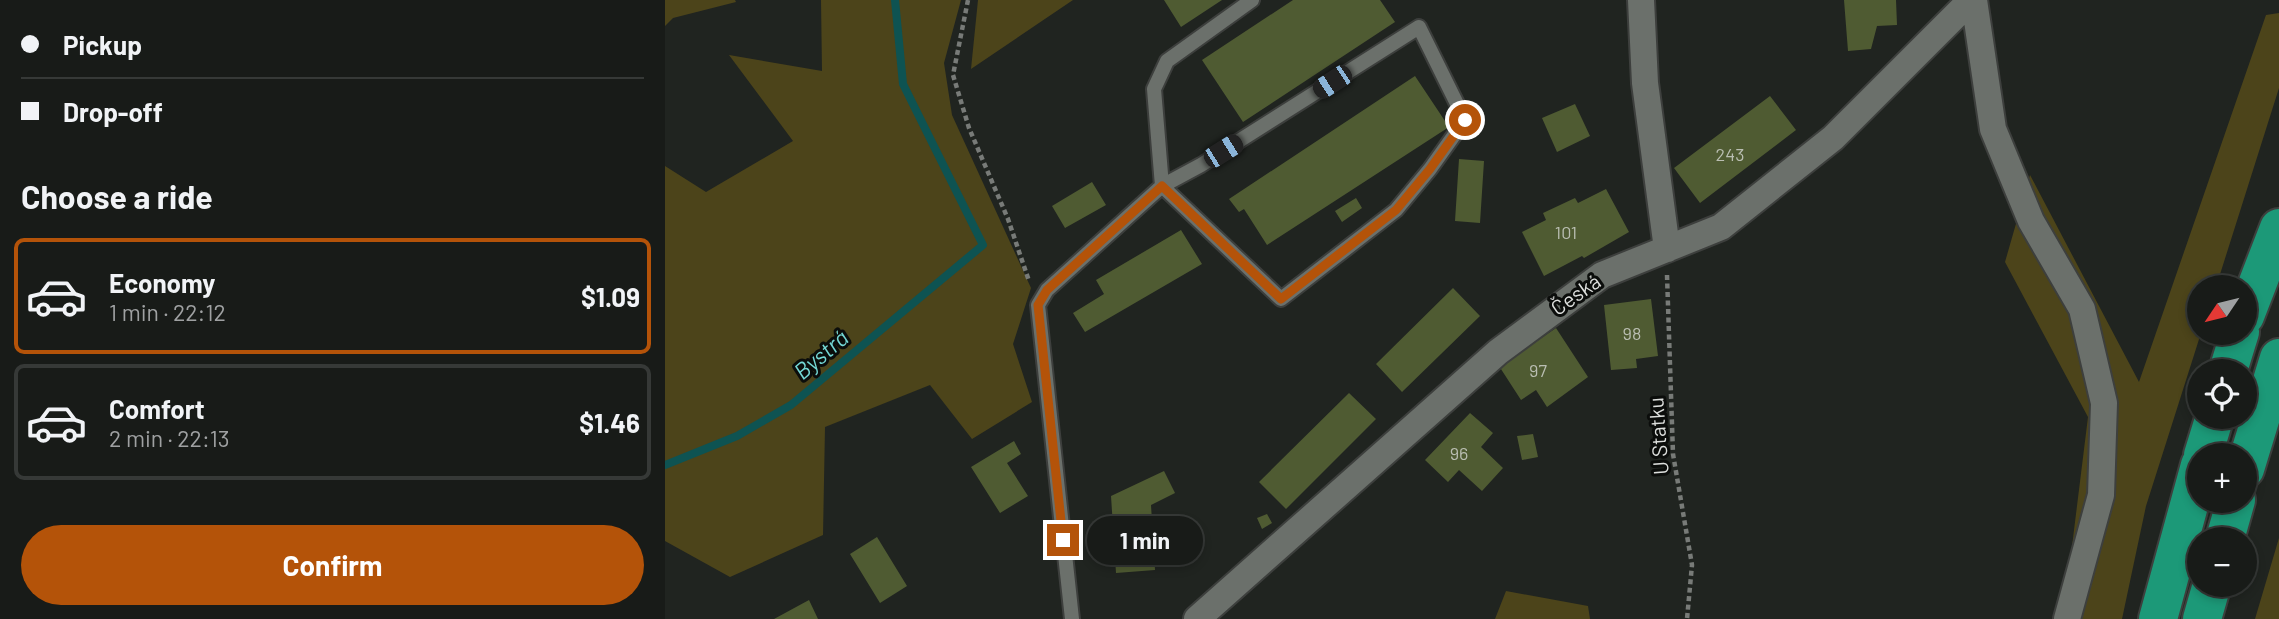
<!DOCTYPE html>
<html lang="en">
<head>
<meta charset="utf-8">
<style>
	body { margin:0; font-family:Barlow,sans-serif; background:#212421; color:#f1f3f6; height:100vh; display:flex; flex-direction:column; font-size:26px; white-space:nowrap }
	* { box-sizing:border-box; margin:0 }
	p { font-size:23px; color:#9fa1a2 }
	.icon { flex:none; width:38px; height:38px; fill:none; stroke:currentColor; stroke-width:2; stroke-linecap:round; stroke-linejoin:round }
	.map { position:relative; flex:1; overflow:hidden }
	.side { display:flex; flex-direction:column; background:#181b18; width:665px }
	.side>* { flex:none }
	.top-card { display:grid; align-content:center; height:154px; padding:0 21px; background:#181b18 }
	.needle { width:46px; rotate:235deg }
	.controls { position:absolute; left:1522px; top:275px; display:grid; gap:14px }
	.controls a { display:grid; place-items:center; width:70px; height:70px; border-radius:50%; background:#181b18; box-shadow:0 4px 10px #0003,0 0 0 2px #363937; font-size:35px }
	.end { position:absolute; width:32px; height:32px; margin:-16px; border:9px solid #b45309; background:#fff; box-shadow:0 0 0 4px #fff }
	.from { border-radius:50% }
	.bubble { position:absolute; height:49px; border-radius:24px; background:#181b18; box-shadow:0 4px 10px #0003,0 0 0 2px #363937; font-size:23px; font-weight:700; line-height:49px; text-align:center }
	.car { position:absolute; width:21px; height:42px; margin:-21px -10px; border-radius:9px; box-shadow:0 0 5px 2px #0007; background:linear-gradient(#222 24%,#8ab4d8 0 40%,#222 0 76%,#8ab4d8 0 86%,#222 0) }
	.top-card b { display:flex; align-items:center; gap:24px; height:66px; font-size:26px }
	.top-card b+b { border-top:2px solid #363937 }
	.top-card i { width:18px; height:18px; background:#f1f3f6 }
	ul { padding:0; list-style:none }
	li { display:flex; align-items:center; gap:21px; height:116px; margin:0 14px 10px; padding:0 7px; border:4px solid #363937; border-radius:10px }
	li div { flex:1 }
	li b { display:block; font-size:26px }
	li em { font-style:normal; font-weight:700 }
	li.active { border-color:#b45309 }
	li>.icon { width:63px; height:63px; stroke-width:1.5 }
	h2 { padding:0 21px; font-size:32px; line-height:84px }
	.action { display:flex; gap:14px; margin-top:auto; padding:14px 21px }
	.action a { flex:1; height:80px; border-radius:42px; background:#b45309; color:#fff; font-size:28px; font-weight:700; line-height:80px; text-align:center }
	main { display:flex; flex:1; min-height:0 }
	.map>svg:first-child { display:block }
	.green { fill:#4c441a }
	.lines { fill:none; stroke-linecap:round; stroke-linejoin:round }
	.stream { stroke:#0e5352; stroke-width:8 }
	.building { fill:#4f5b32 }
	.lane-casing { stroke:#3d3f3d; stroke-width:18 }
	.street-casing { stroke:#3d3f3d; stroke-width:30 }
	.highway-casing { stroke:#3d3f3d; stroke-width:42 }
	.path { stroke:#787b78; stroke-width:4.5; stroke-dasharray:5 3.5; stroke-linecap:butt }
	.lane { stroke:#6b706b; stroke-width:14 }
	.street { stroke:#6b706b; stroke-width:26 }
	.highway { stroke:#1c9978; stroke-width:38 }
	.route { stroke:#b45309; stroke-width:9 }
	.labels { text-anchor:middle; stroke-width:6; stroke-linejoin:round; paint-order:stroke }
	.number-label { font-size:18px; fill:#babeb2 }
	.street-label { font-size:21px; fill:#dddfdd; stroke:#0b0d0b }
	.water-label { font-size:23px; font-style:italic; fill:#74d7d4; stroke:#0b0d0b }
</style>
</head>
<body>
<main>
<section class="side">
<div class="top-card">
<b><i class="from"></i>Pickup</b>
<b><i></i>Drop-off</b>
</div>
<h2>Choose a ride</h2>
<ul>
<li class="active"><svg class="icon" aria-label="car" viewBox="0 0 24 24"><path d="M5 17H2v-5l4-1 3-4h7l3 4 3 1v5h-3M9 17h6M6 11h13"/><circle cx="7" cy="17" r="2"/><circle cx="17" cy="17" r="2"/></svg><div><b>Economy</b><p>1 min · 22:12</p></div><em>$1.09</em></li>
<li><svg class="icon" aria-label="car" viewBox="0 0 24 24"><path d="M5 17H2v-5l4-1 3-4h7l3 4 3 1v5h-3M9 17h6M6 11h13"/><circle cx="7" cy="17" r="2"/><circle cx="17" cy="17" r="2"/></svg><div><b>Comfort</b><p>2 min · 22:13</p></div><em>$1.46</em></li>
</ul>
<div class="action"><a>Confirm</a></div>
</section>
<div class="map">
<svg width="1614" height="619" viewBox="0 0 1614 619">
	<rect width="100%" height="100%" fill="#202420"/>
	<path class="green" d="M0,0H70L71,2L8,18L0,26Z
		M156,0H296L279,63L287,115L366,288L348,344L367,402L307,439L265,385L160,427L158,535L65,577L0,541V166L41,192L128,141L64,55L157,71Z
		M313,0H408L306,69Z
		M1614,13V88L1551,287H1535L1536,333L1481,506L1457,619H1398L1423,417L1340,262L1365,175L1474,382L1601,15Z
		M1614,538V619H1590Z
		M841,591L923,606L925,619H830Z"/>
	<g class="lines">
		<path class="stream" d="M0,465L72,436L126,405L318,245L238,84L230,0"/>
	</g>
	<path class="building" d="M499,0H557L516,27Z
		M628,0H715L730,22L578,122L537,60Z
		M1179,0H1231L1232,25L1212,26L1206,49L1183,51Z
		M750,76L784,127L602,245L579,209L574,212L564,199Z
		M1105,96L1131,130L1035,203L1009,168Z
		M910,104L925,136L892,152L877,118Z
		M794,159L819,161L815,223L790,221Z
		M427,182L441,205L400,228L387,206Z
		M941,189L964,232L919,258L917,256L879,276L857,232L881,220L878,213L910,198L913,203Z
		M691,198L697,208L677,222L670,211Z
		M516,230L537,264L420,332L408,313L439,294L431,280Z
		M788,288L815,316L737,392L711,364Z
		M986,299L993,356L971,359L972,368L946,370L939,305Z
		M891,328L923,377L882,407L871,390L856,400L834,366L868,341L869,343Z
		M684,393L711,419L621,509L594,482Z
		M805,413L828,433L816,447L838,468L817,491L794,470L783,482L760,460Z
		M868,434L873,457L857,460L852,436Z
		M349,441L356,454L342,463L363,496L335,513L306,467Z
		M499,471L510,493L486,505L490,570L451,573L446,496Z
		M602,514L607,523L597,529L592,518Z
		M212,537L242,586L215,603L185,554Z
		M144,600L153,619H109Z"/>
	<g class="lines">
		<g class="lane-casing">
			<path id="lane" d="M754,27L800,120L765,169L731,210L616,299L497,186L536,165Z
				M407,619L373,305L382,290L497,186L489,89L502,61L587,0"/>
		</g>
		<g class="street-casing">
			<path id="street" d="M976,0L980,83L1002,249
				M1309,0L1328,129L1366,221L1417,309L1439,403L1436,495L1402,619
				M532,619L833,352L937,275L1056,227L1168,138L1306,0"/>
		</g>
		<g class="highway-casing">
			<path id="highway" d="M1580,316L1614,228
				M1563,371L1575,332
				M1538,455L1550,416
				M1580,469L1614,358
				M1560,539L1571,500
				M1493,619L1535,465
				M1537,619L1547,584"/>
		</g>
		<path class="path" d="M303,0L288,75L304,128L343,219L364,281
			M1002,275L1008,454L1027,565L1022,619"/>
		<use href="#lane" class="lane"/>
		<use href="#street" class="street"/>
		<use href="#highway" class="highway"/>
	</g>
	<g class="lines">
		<path class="route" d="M398,540L373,305L382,290L497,186L616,299L731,210L765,169L800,120"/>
	</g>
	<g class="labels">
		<g class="number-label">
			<text x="1065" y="161">243</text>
			<text x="901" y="239">101</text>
			<text x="967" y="340">98</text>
			<text x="873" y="377">97</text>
			<text x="794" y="460">96</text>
		</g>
		<g class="street-label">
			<text transform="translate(911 295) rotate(-35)" y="7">Česká</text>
			<text transform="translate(994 436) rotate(-94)" y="7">U Statku</text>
		</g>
		<g class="water-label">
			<text transform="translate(156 355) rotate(-40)" y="8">Bystrá</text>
		</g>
	</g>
</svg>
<div class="controls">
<a><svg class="needle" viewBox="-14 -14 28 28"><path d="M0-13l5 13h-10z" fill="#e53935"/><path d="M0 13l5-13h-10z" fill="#9fa1a2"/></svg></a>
<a><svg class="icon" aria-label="locate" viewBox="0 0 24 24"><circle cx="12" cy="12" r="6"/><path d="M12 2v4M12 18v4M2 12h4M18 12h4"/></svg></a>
<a>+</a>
<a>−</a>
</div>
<i class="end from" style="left:800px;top:120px"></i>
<i class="end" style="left:398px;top:540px"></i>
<div class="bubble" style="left:422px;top:516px;width:116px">1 min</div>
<i class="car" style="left:667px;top:82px;rotate:237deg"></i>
<i class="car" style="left:558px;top:151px;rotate:58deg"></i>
</div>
</main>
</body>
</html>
